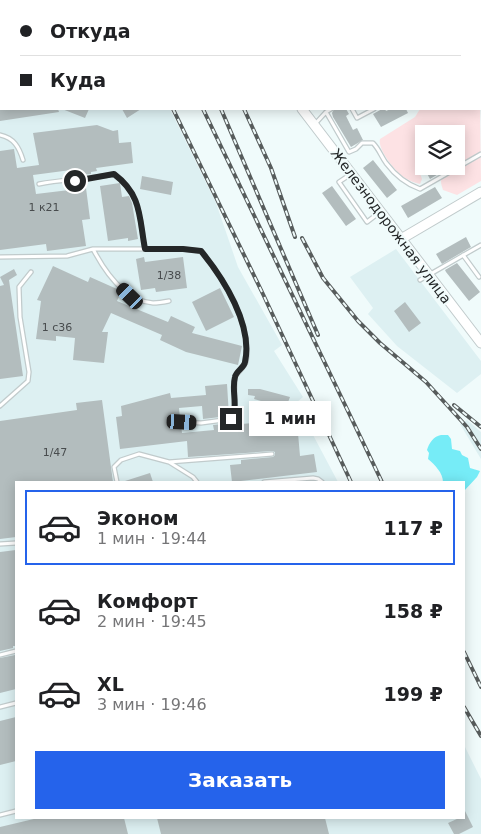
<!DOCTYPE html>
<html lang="ru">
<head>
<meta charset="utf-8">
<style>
	body { margin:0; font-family:"DejaVu Sans",sans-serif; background:#f6f6f6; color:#202124; height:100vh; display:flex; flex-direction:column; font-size:19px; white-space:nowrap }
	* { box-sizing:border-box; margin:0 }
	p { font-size:16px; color:#757577 }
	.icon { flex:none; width:28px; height:28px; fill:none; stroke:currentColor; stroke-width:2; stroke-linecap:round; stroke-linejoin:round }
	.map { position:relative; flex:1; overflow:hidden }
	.sheet { position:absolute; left:15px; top:481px; width:450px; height:338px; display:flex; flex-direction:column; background:#fff; border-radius:0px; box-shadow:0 2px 12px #0003 }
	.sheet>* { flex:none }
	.banner { position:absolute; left:0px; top:0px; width:481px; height:110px; box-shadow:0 2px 12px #0003; display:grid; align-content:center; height:110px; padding:0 20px; background:#fff }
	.tools { position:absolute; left:415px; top:125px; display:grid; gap:10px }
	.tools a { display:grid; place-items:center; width:50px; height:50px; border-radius:0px; background:#fff; box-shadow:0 2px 12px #0003; font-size:25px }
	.end { position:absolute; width:22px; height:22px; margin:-11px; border:6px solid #242728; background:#fff; box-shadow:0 0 0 2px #fff }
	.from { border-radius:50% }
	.bubble { position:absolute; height:35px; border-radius:0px; background:#fff; box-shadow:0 2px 12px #0003; font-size:16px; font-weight:700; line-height:35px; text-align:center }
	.car { position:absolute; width:15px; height:30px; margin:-15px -8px; border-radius:6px; box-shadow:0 0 4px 1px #0007; background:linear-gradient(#222 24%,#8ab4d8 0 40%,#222 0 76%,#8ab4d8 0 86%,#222 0) }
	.banner b { display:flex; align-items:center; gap:18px; height:48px; font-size:19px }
	.banner b+b { border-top:1px solid #e0e0e0 }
	.banner i { width:12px; height:12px; background:#202124 }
	ul { padding:9px 0 0; list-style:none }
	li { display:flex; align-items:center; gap:15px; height:75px; margin:0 10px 8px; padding:0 10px; border:2px solid transparent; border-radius:0px }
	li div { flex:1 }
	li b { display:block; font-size:19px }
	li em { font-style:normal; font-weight:700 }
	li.current { border-color:#2563eb }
	li>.icon { width:45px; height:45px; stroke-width:1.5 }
	.primary-button { display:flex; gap:10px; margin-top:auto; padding:10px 20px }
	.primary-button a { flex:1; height:58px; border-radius:0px; background:#2563eb; color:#fff; font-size:20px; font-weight:700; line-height:58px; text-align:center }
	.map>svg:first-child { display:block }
	.built { fill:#ddf0f2 }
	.green { fill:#fde2e4 }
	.water { fill:#76ecf7 }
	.building { fill:#b3bdbe }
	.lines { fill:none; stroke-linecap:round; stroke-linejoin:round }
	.service-casing { stroke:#c1cbcc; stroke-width:5.5 }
	.tertiary-casing { stroke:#c1cbcc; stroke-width:11 }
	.service { stroke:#fff; stroke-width:3 }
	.tertiary { stroke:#fff; stroke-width:9 }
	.rail-casing { stroke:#575c5c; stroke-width:4 }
	.rail { stroke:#f0fbfb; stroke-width:2; stroke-dasharray:5.5; stroke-linecap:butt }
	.route { stroke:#242728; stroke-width:6 }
	.labels { text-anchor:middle; stroke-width:4; stroke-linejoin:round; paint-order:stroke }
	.number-label { font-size:11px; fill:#484c4e }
	.street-label { font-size:14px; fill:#242728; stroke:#f0fbfb }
</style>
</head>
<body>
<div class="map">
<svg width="481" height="834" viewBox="0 0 481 834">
	<rect width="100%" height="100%" fill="#f0fbfb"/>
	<path class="built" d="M0,0H117V1H1V109H170L216,203L238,267L282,345L274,351L303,397L296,403L338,482H16V818H464V745L481,779V834H0Z
		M396,249L481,361V374L457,393L397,346L368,314L373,308L350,277Z
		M467,420L481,432V459L460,424Z"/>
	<path class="green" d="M233,0H414L234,1Z
		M480,102L481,181L457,195L443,190C438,176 443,176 453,166H456V134H424V155L417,164L422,179L420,184C415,183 410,181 405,178C396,173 377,149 380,139L415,117L420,109H480Z"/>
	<path class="water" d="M441,435H448L451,439L452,449L460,451L462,455L468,458L470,468L480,471L477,477L464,491V482H443C443,473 435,465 428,459L429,453L427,450C429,443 434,436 441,435Z"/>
	<path class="building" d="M0,109H58L59,112L0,121Z
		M62,109H89L85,118Z
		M122,109H141L127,118Z
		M334,109H346L349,114L346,116L353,130L357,128L363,140L351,147L333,117L332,113Z
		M382,109H385L386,111L391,109H406L408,113L381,127L373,114Z
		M97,125L113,131L118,130L119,143L131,142L133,163L96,168L97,171L91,172V174L72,176L71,170L33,175L36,194L86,188L90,219L82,220L86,246L47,251L46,244L0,250V151L14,149L17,168L39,165L33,133Z
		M373,160L397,190L387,198L363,168Z
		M423,166H452L430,179Z
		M142,176L173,182L171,195L140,189Z
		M120,183L122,197L129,196L132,203L138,239L128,241V238L108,241L100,186Z
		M332,186L356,219L346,226L322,193Z
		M435,187L442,198L408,218L401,206Z
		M466,237L471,247L442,264L436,254Z
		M144,257L145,262L183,257L187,288L156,292L155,288L141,290L136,259Z
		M457,263L480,292L469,301L446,272L445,270Z
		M53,266L88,282L90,277L117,289L121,292L117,301L168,322L171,316L195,327L192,333L242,346L238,365L186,352L160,340L162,335L111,313L102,332H108L104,363L73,360L75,338L56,336V341L36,339L41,301L37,300Z
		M14,269L17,275L9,280L23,376L0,379V286L4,285L0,277Z
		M220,288L234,317L206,331L192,302Z
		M405,302L421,323L409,332L394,311Z
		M227,384L229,416L203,419L202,406L179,408L180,419L179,422L181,425L182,433L214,430L213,425L230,423V425L264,422V425L297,422L300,456L314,454L317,472L232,482L230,465L241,464V460L273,457L275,455V452L272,451L188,457L187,441L120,449L116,417L122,416L121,406L170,393L171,398L206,395L205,386Z
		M248,389H260L290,397L287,405L281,403L278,414L266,411L268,403L254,399L255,396L248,395Z
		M102,400L113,482H16V537L0,539V421L77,410L76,403Z
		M150,473L153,482H125V481Z
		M16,550V646H13V648L0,651V552Z
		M15,655L16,661V689L0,693V658Z
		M16,717V761L0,765V721Z
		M464,809L473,827L459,834H454L448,823L459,818H464Z
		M38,818H124L128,834H0V827Z
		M157,818H325L329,834H161Z"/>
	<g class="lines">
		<g class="service-casing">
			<path id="service" d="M416,1L418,0
				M480,23H481
				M352,109L357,118L374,109
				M326,112L349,152L356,149L362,143H373C379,149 381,156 386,163C395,175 406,184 420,189L481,154
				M315,124L326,112L331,109
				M0,135C14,138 19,147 23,160
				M351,174L339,182L367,222L380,212
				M39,184C64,179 88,180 114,174C142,195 139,217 145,249
				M93,249C105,272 124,301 153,303C158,303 164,302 169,301
				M463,255L479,277
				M0,257L67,256L93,249H183L201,251C223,278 253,326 246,362C244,368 238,372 235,377L234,414L231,419L201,423L182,422
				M420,280L481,245
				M0,406L28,381L29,372L20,317L19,287L31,272
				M169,462L272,454
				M117,482L114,467L121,460L139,454L169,462L193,477L197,482
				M264,482L313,478L318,479L322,482
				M0,544L16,543
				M0,655L16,651
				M0,707L16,703
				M0,815L16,811"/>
		</g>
		<g class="tertiary-casing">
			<path id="tertiary" d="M222,0L223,1
				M302,109L481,343
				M401,239L481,192"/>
		</g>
		<use href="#service" class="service"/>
		<use href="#tertiary" class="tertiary"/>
		<g class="rail-casing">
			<path id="rail" d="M121,0L122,1
				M158,0L159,1
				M174,0L175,1
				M173,109L262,292L351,482
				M203,109L382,482
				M221,109L318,335
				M244,109L271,168L295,237
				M302,238L323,278L358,321L380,343L426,382L467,427L481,449
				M454,405L481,427
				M464,652L481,687
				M464,707L481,736"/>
		</g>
		<use href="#rail" class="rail"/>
	</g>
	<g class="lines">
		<path class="route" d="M75,181L114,174C142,195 139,217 145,249H183L201,251C224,279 253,325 245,362C244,368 236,371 235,377C231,391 239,406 231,419"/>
	</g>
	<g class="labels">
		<g class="number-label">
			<text x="44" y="211">1 к21</text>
			<text x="169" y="279">1/38</text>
			<text x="57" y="331">1 с36</text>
			<text x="55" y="456">1/47</text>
		</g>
		<g class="street-label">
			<text transform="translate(391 226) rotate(53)" y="5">Железнодорожная улица</text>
		</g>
	</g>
</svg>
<div class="tools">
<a><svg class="icon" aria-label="layers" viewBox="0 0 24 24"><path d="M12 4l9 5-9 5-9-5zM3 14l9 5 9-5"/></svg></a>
</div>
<i class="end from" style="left:75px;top:181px"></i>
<i class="end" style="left:231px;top:419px"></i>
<div class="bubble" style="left:249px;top:401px;width:82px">1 мин</div>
<i class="car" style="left:130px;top:296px;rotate:314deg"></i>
<i class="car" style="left:182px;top:422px;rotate:93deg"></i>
<div class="banner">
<b><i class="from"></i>Откуда</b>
<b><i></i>Куда</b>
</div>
<section class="sheet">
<ul>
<li class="current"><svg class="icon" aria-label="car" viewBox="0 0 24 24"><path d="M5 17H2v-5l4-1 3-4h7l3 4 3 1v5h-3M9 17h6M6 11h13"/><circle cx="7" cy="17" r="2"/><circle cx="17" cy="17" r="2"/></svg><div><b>Эконом</b><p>1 мин · 19:44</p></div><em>117 ₽</em></li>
<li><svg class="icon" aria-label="car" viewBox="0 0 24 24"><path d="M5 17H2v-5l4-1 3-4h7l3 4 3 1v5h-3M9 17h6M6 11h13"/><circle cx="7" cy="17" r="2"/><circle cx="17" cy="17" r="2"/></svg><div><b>Комфорт</b><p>2 мин · 19:45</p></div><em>158 ₽</em></li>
<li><svg class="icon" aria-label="car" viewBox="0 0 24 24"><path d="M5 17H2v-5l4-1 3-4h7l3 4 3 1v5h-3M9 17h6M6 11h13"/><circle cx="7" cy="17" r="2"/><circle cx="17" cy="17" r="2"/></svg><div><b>XL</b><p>3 мин · 19:46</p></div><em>199 ₽</em></li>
</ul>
<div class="primary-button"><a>Заказать</a></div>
</section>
</div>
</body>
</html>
